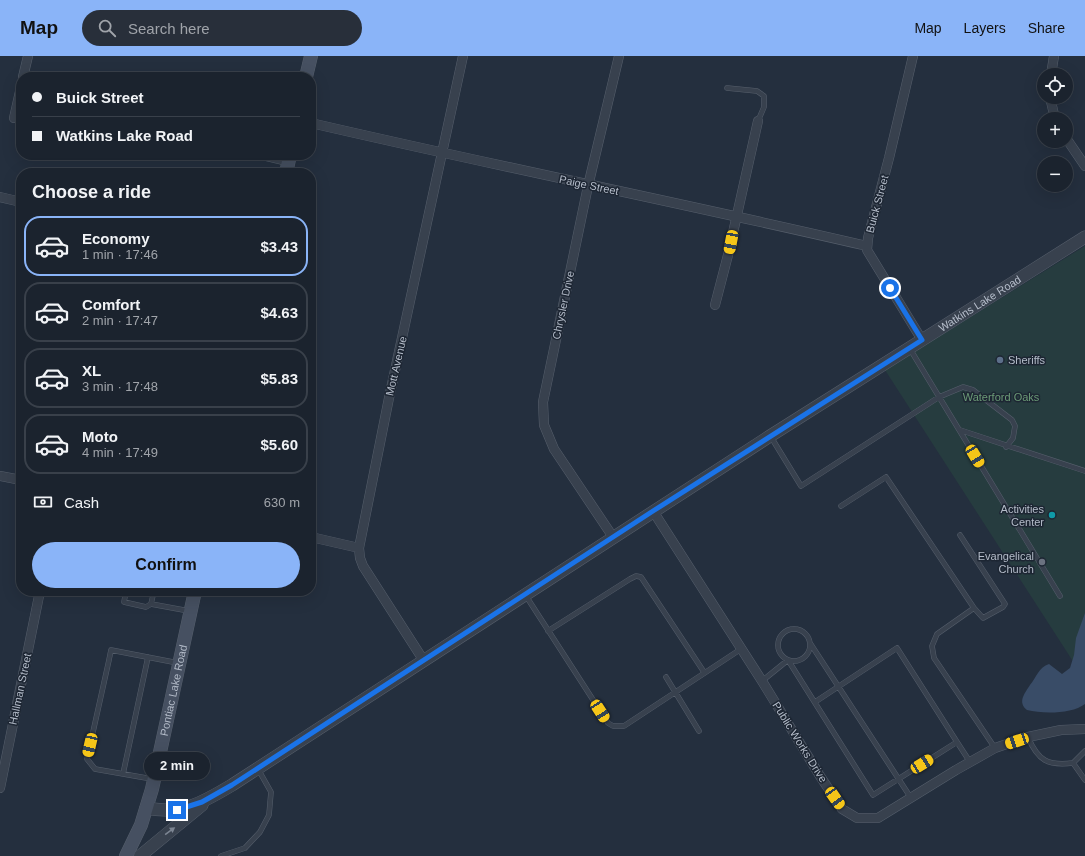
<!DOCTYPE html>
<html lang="en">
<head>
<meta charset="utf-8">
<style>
	body { margin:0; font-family:Helvetica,sans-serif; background:#282f3a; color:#f1f3f6; height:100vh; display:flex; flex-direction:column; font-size:15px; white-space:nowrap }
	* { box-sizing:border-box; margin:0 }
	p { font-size:13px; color:#a0a4aa }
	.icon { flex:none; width:22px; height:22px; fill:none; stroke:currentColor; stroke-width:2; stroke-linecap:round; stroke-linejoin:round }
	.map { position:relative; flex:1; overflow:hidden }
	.panel { position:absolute; left:16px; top:112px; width:300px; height:428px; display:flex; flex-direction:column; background:#1b232e; border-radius:16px; box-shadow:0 4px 16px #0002,0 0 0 1px #39404a }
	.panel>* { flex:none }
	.top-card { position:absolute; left:16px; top:16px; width:300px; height:88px; border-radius:16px; box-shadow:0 4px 16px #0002,0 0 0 1px #39404a; display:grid; align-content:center; height:88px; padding:0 16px; background:#1b232e }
	.controls { position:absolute; left:1037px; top:12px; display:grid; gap:8px }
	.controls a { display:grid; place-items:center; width:36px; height:36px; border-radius:50%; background:#1b232e; box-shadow:0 4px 16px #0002,0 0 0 1px #39404a; font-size:20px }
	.end { position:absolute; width:18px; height:18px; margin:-9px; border:5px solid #1a73e8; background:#fff; box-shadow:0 0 0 2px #fff }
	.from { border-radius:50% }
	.bubble { position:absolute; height:28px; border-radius:14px; background:#1b232e; box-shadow:0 4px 16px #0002,0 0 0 1px #39404a; font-size:13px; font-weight:700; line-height:28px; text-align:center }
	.car { position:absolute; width:12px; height:24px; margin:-12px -6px; border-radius:5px; box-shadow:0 0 3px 1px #0007; background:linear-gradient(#f5c518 24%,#345 0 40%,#f5c518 0 76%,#345 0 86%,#f5c518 0) }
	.top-card b { display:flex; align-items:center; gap:14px; height:38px; font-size:15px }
	.top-card b+b { border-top:1px solid #39404a }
	.top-card i { width:10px; height:10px; background:#f1f3f6 }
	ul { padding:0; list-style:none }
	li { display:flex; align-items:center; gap:12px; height:60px; margin:0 8px 6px; padding:0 8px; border:2px solid #39404a; border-radius:16px }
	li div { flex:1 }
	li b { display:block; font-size:15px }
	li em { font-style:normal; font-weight:700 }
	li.active { border-color:#8ab4f8 }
	li>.icon { width:36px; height:36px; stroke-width:1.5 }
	h2 { padding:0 16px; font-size:18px; line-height:48px }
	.pay { display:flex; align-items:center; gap:10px; height:44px; padding:0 16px; font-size:15px }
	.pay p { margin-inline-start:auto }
	.cta { display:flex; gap:8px; margin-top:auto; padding:8px 16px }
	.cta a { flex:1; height:46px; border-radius:24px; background:#8ab4f8; color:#111; font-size:16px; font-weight:700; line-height:46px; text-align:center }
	header { display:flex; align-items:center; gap:24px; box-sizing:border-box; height:56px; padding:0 20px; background:#8ab4f8; color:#111 }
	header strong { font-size:19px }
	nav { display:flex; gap:22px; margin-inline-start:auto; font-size:14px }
	.search { width:280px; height:36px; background:#282f3a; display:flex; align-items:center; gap:10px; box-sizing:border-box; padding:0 14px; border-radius:22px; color:#a0a4aa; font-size:15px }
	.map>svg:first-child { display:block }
	.green { fill:#263c3f }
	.water { fill:#394c67 }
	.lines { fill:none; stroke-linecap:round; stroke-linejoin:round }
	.service-casing { stroke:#565f6c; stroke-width:5.5 }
	.minor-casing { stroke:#565f6c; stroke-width:10 }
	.tertiary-casing { stroke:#565f6c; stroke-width:13 }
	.secondary-casing { stroke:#565f6c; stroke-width:14 }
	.service { stroke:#38414e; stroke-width:4.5 }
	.minor { stroke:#38414e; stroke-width:9 }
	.tertiary { stroke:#38414e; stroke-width:12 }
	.secondary { stroke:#465061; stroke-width:13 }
	.oneway { fill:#7c8592 }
	.route { stroke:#1a73e8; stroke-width:5 }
	.service-dot { fill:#5c6f8a; stroke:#1d2633; stroke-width:1.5 }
	.culture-dot { fill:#0f9aa8; stroke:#1d2633; stroke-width:1.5 }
	.worship-dot { fill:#6b7280; stroke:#1d2633; stroke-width:1.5 }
	.labels { text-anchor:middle; stroke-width:3; stroke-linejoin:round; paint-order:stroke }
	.street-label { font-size:11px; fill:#b4bcc9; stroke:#1d2633 }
	.poi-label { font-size:11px; fill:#b4bcc9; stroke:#1d2633; text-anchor:end }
	.park-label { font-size:11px; fill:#6b9a76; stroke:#1d2633 }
</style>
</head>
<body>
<header>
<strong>Map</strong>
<div class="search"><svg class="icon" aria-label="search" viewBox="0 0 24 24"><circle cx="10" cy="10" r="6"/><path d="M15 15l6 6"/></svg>Search here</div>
<nav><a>Map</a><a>Layers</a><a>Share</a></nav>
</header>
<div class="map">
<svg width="1085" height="800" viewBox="0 0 1085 800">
	<rect width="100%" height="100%" fill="#242f3e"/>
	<path class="green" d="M1085,190V624L885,314Z"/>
	<path class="water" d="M1085,557V648C1072,658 1043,658 1027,654C1017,646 1025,637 1030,629C1036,622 1039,611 1049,608L1062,618L1070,612L1074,599L1076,582Z"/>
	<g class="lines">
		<g class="service-casing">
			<path id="service" d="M727,32L757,35L764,40V51L758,65
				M231,99L238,101L239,99
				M252,99L286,107
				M910,293L1060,540
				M960,374L1085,415
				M771,381L801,430L939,341L963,331L973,334L1012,364L1015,370L1013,382L1006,391
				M841,450L886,421L974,552
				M960,479L1005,548L1003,551L983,562L974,552L937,578L932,590L934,602L995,692
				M126,535L124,546L146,551L151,548L189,555
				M526,540L608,667L613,670H624L741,593
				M151,548L154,535
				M778 589a16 16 0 1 1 32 0a16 16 0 1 1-32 0Z
				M548,575L630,523L636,520L641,521L704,616
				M810,587L911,742
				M666,621L699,675
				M762,625L788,604L873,739L957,686L897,592L815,646
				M1028,681C1038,705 1048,710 1073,707
				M957,686L970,706
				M1085,695L1073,707L1085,724
				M123,718L148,601
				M152,723L95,713L87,703L109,604L111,594L178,607
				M221,800L245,792L260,776L269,759L271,736L258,713"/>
		</g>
		<g class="minor-casing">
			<path id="minor" d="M913,0L889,102L868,182L867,194L922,284
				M1051,19L1054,0
				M23,21L28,0
				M1050,41L1055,63
				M14,62L21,31
				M311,67C496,110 682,147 867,190
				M1066,82L1085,110
				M0,141L21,146
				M715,249L728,199L758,65
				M0,420L21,424
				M653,455L762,625L820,720L842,753L857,762H878L956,714L995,692L1028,681L1061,674L1085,673
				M311,481L359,492
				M613,481L554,393L544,369L543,346L588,130L619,0
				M424,605L363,510L360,502L359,492L389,342L463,0
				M0,732L40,535"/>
		</g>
		<g class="tertiary-casing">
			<g id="tertiary">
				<path id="s1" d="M146,752C182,759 202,747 232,729L770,380L1085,181"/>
				<path d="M140,800L202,749"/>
			</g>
		</g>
		<g class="secondary-casing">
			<g id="secondary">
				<path d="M306,21L311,0"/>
				<path d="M286,117L290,99"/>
				<path id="s2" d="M126,800L141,769L152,733L195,535"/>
			</g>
		</g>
		<use href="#service" class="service"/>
		<use href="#minor" class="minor"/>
		<use href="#tertiary" class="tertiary"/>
		<use href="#secondary" class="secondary"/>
	</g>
	<defs><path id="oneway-solid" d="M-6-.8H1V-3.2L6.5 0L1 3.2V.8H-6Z"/></defs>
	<use class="oneway" href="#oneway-solid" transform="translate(170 775) rotate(-36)"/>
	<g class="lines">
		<path class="route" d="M177,754L202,746L232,729L653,455L922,284L890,232"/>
	</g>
	<circle class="service-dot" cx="1000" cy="304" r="4"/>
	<circle class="culture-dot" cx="1052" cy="459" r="4"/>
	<circle class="worship-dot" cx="1042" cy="506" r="4"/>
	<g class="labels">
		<g class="street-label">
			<text transform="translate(589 129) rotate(12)" y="4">Paige Street</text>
			<text transform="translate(877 148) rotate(-75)" y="4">Buick Street</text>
			<text dy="4" stroke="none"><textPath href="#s1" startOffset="981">Watkins Lake Road</textPath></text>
			<text transform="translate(563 249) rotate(-78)" y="4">Chrysler Drive</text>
			<text transform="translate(396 310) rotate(-77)" y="4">Mott Avenue</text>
			<text transform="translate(20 633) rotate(-78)" y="4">Hallman Street</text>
			<text dy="4" stroke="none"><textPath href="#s2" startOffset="173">Pontiac Lake Road</textPath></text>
			<text transform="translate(800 686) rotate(58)" y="4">Public Works Drive</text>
		</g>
		<g class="poi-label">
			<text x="1008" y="308" text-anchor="start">Sheriffs</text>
			<text x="1044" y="457">Activities<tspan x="1044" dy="13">Center</tspan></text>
			<text x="1034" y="504">Evangelical<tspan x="1034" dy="13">Church</tspan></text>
		</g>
		<g class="park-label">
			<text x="1001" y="345">Waterford Oaks</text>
		</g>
	</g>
</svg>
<div class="controls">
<a><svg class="icon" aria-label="locate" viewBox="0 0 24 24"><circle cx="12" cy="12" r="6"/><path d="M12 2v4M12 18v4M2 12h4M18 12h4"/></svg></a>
<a>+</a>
<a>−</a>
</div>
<i class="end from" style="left:890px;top:232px"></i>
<i class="end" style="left:177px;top:754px"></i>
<div class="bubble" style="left:144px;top:696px;width:66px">2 min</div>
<i class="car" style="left:731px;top:186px;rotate:191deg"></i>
<i class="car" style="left:975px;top:400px;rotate:149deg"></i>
<i class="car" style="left:600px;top:655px;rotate:147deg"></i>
<i class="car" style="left:1017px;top:685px;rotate:252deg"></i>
<i class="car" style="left:90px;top:689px;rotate:193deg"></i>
<i class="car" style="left:922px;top:708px;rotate:58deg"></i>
<i class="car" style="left:835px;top:742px;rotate:145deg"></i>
<div class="top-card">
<b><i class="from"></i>Buick Street</b>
<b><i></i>Watkins Lake Road</b>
</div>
<section class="panel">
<h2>Choose a ride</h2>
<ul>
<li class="active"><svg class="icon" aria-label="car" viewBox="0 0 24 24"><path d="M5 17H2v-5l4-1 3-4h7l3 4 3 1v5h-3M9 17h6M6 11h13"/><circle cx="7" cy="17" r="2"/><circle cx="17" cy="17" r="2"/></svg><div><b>Economy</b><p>1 min · 17:46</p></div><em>$3.43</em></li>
<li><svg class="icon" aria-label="car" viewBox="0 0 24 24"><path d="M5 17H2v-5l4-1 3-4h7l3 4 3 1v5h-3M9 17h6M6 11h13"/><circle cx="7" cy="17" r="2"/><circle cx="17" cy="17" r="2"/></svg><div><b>Comfort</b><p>2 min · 17:47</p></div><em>$4.63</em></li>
<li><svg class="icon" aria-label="car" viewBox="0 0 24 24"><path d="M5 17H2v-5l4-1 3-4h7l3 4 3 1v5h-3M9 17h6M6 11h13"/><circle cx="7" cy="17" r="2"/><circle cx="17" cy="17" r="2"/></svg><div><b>XL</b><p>3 min · 17:48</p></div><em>$5.83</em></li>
<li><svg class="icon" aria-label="car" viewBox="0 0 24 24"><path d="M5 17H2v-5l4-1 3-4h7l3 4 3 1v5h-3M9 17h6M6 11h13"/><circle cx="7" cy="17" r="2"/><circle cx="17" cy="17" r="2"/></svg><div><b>Moto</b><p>4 min · 17:49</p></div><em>$5.60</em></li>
</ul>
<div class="pay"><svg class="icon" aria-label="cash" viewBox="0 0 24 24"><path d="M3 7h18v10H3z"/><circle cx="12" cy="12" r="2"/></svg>Cash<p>630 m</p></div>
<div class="cta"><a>Confirm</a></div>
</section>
</div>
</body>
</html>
